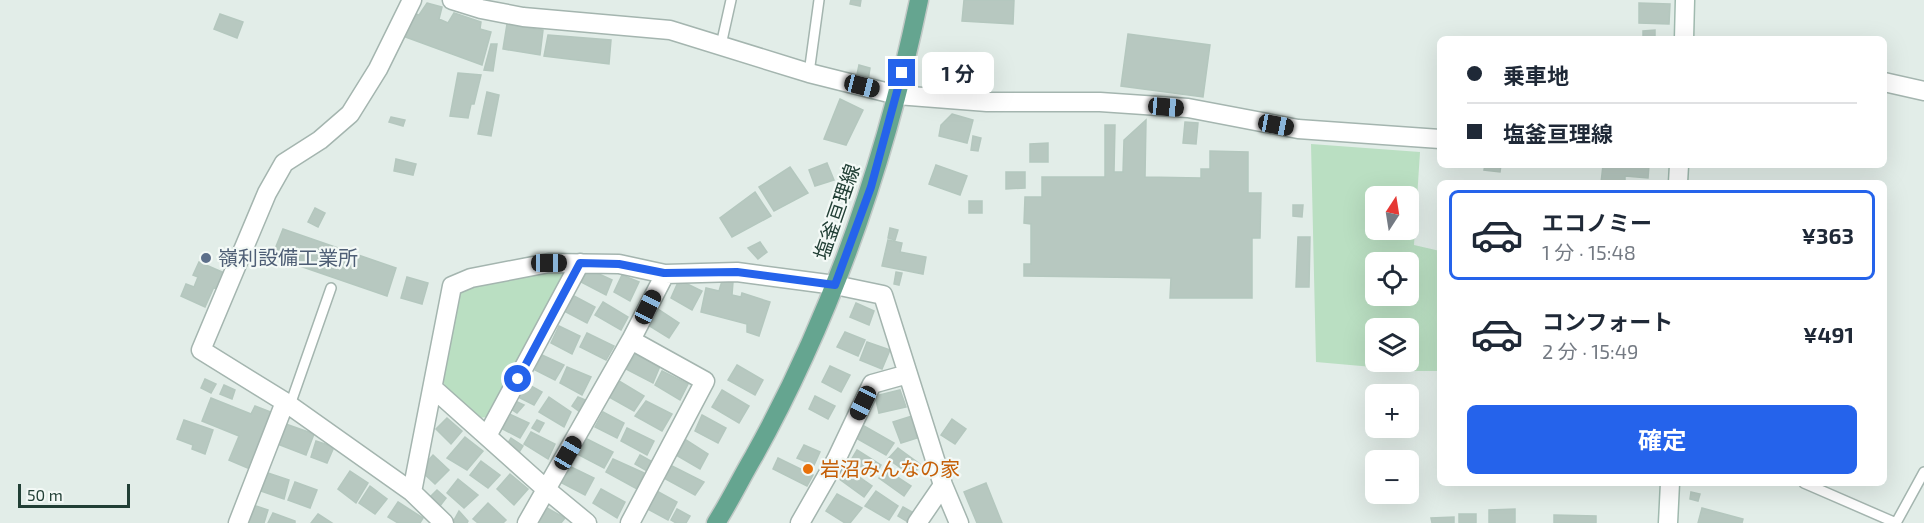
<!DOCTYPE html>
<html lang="ja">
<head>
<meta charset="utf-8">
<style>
	body { margin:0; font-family:"Exo 2","Noto Sans JP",sans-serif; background:#f6f6f7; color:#1f2937; height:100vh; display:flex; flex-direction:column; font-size:22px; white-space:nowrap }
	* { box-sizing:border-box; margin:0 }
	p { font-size:20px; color:#747a83 }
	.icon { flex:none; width:33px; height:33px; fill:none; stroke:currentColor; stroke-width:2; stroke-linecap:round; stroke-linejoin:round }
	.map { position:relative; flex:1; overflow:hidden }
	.drawer { position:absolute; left:1437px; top:180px; width:450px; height:306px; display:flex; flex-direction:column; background:#fff; border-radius:9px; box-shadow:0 6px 24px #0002 }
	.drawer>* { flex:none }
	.banner { position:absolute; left:1437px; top:36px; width:450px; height:132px; border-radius:9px; box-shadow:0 6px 24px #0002; display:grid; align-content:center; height:132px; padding:0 30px; background:#fff }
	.needle { width:39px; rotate:12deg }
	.controls { position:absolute; left:1365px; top:186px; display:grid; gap:12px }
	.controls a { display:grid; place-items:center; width:54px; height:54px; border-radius:9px; background:#fff; box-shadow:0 6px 24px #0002; font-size:30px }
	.scale { position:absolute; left:18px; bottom:15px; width:112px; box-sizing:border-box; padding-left:6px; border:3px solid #213f35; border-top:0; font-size:16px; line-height:21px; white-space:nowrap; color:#213f35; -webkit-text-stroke:4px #f3f9f6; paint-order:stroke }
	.end { position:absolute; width:27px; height:27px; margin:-14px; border:8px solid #2563eb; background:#fff; box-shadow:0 0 0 3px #fff }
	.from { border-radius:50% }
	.bubble { position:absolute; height:42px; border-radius:9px; background:#fff; box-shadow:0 6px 24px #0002; font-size:20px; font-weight:700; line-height:42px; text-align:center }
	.car { position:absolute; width:18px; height:36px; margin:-18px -9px; border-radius:8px; box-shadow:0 0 4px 2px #0007; background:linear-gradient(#222 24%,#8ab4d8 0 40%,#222 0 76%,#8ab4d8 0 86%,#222 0) }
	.banner b { display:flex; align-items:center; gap:21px; height:57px; font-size:22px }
	.banner b+b { border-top:2px solid #e0e1e3 }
	.banner i { width:15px; height:15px; background:#1f2937 }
	ul { padding:10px 0 0; list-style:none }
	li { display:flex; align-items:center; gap:18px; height:90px; margin:0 12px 9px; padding:0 18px; border:3px solid transparent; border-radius:9px }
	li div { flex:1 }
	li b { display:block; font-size:22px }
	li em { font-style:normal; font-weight:700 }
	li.selected { border-color:#2563eb }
	li>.icon { width:54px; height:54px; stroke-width:1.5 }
	.primary-button { display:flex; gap:12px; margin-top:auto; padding:12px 30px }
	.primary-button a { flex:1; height:69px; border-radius:9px; background:#2563eb; color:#fff; font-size:24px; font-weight:700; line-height:69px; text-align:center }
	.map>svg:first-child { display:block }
	.green { fill:#badfc2; fill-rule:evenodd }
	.building { fill:#b7c8c0; stroke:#b4c7be; stroke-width:1.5 }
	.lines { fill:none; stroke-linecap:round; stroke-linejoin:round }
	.lane-casing { stroke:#a4b5af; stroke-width:12 }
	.street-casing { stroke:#a4b5af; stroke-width:21 }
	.secondary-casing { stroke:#a0baaf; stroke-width:21 }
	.primary-casing { stroke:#c1c9c6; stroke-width:21 }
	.lane { stroke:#fff; stroke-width:9 }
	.street { stroke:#fff; stroke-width:18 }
	.secondary { stroke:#fff; stroke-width:18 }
	.primary { stroke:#65a590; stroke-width:18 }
	.route { stroke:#2563eb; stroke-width:8 }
	.service-dot { fill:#5c6f8a; stroke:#f3f9f6; stroke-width:2 }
	.food-dot { fill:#e8710a; stroke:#f3f9f6; stroke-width:2 }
	.labels { text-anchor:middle; stroke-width:4.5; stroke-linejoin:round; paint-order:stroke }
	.street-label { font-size:20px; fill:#213f35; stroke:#f3f9f6 }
	.service-label { font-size:20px; fill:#4e5e75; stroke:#f3f9f6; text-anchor:start }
	.food-label { font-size:20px; fill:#c56008; stroke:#f3f9f6; text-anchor:start }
</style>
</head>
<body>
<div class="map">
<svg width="1924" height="523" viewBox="0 0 1924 523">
	<rect width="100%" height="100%" fill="#e2ede8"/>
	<path class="green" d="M1311,144L1420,152L1414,245L1440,251V371H1418L1316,362ZM1376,196H1408V230H1376ZM1376,262H1408V296H1376ZM1376,328H1408V362H1376Z
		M559,271L564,277L491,417L476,418L447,390L442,379L460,291L504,278Z"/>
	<path class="building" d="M851,0H861L860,6L850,4Z
		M964,0H1014L1013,24L962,21Z
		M427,3L442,7L439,19L448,23L454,13L481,22L480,29L491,32L482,65L403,36L416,14L419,15Z
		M1639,3L1670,4L1669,24L1639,23Z
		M220,14L243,22L237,38L214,29Z
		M507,24L543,30L540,55L503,49Z
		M1655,30V38H1643V31Z
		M1128,34L1210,45L1203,97L1121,86Z
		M548,35L611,40L609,64L544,56Z
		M491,44H497L493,71L484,70Z
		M859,65L870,68L868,81L856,79Z
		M458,73L481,75L474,104H471L468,118L450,116Z
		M487,92L499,95L491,136L478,134Z
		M840,99L863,110L846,145L824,139Z
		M952,114L973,120L967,143L939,136L941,125Z
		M391,117L405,120L403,126L389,122Z
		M1146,120L1145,177L1201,178V169H1210V151L1248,152V193H1261L1260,238H1252V298H1170L1171,278L1024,276V264H1031V224L1024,223L1025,197H1042V177H1105V125H1115L1114,172H1123L1124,140Z
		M1185,122L1198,123L1196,144L1183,143Z
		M973,136L981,138L978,151L971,150Z
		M1048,143V162H1030V144Z
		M396,159L416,164L413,175L394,171Z
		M827,163L834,180L815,186L809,170Z
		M936,165L967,176L960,195L929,184Z
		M1485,165H1501L1500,172L1484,170Z
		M1603,165H1649L1648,178L1625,176V183H1601Z
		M790,167L808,193L774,211L759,187Z
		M1006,172H1025V188L1006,189Z
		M755,192L771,216L732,237L720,218Z
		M969,201H982V213H969Z
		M1293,205H1303L1302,217L1293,216Z
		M315,208L325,213L318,227L308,222Z
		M890,228L898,230L895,240L888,238Z
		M283,229L396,268L387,296L297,265L300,258L275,249Z
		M1298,237H1310L1309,287H1296Z
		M888,240L902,243L900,252L926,257L923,274L882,266Z
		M760,242L767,252L758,259L748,248Z
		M199,262L229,275L222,291L214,287L205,307L181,296L186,284L194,287L198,277L193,275Z
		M588,269L612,280L606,295L581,282Z
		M896,272L902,273L899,285L894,284Z
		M622,275L639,282L630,301L614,292Z
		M407,277L428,283L422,304L401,298Z
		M679,280L702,291L692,310L671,298Z
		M722,281L733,282L732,295L741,297L742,293L770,302L759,336L747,332V324L701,312L706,288L719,291Z
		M574,296L595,307L587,323L564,311Z
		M603,302L628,317L621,330L595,315Z
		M856,303L874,311L869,325L850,317Z
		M658,309L679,323L669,338L648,325Z
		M559,326L580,336L572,354L551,343Z
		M845,332L865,340L858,356L837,347Z
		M587,333L614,346L606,360L580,347Z
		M867,342L890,350L882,369L860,360Z
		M636,354L660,366L653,383L626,369Z
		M542,355L564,365L555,380L535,370Z
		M737,365L763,380L755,395L728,380Z
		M830,366L850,375L841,392L822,382Z
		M567,367L591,377L582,395L560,383Z
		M662,371L688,384L680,400L655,385Z
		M205,379L216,384L211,393L201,388Z
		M522,381L542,392L534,405L514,395Z
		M619,381L644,396L634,411L609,397Z
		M224,385L235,390L232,399L220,394Z
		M722,390L749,406L739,423L712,407Z
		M900,390L906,407L879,413L875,396Z
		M815,396L835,406L828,419L809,409Z
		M549,397L571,412L564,427L539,412Z
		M578,397L588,401L580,412L572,406Z
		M211,398L251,414L255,406L273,413L250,469L229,460L239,436L202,421Z
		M513,400L524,405L517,413L508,407Z
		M646,401L672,414L662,431L635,416Z
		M505,412L529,423L520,438L497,426Z
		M603,412L624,423L617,438L595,427Z
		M702,415L726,428L718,443L695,431Z
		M912,416L917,438L901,443L893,422Z
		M447,418L462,431L451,444L436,429Z
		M952,419L966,429L955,444L941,435Z
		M184,420L213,430L205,454L192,449L193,445L177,439Z
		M537,420L544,423L539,432L532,428Z
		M283,423L314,434L306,455L275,443Z
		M864,426L894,443L886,455L856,438Z
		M627,428L654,441L647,455L621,441Z
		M531,432L555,444L548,459L524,444Z
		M465,437L483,451L467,470L447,458Z
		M511,438L523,446L518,454L506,446Z
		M585,438L613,452L604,468L577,454Z
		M686,440L708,454L700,469L676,455Z
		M316,441L334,447L327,463L311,457Z
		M804,445L820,452L814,465L797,458Z
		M898,448L921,465L912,476L888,459Z
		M857,450L881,465L875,476L851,460Z
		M433,455L449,470L435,484L420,470Z
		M640,455L651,461L647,471L635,464Z
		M778,458L813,475L807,486L773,469Z
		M613,459L644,473L637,489L606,472Z
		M481,461L500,475L488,488L470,475Z
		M670,465L704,482L695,495L662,477Z
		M569,466L594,478L585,495L560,482Z
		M845,467L872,486L864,497L838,478Z
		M885,469L911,486L904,496L879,478Z
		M350,471L368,483L356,503L338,489Z
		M268,473L289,480L284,499L261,491Z
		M510,474L528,489L514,505L497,489Z
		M458,479L478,495L464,508L447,493Z
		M295,482L317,490L310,508L288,500Z
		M986,483L1002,523H977L964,492Z
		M370,486L387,499L375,514L359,503Z
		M601,489L625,502L617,518L593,503Z
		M653,489L677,502L668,520L644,507Z
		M437,490L446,498L440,506L430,497Z
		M876,491L898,506L889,520L865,506Z
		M1691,492L1700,494L1698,501L1690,499Z
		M837,494L862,508L850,523H845L826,511Z
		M398,502L423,518L420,523H398L388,517Z
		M488,503L506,520L503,523H478L473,519Z
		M250,504L268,510L264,523H244Z
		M903,507L914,513L908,522L898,516Z
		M547,508L565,518L561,523H540L538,521Z
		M1702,508L1743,519L1742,523H1698Z
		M677,509L690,516L686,523H676L671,520Z
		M1515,509V523H1489V510Z
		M459,511L468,521L467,523L453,522Z
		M273,513L295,521V523H268Z
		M318,514L332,523H311Z
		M1459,514H1476V523H1459Z
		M1554,515L1596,516V523H1554Z
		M1454,517V523H1432L1431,518Z"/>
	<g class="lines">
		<g class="lane-casing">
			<path id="lane" d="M721,45L731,0
				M809,73L819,0
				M290,405L331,288
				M1804,483L1896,523
				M1896,523L1924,472"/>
		</g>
		<g class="street-casing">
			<path id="street" d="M412,0L378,69L350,114L320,140L284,163L267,193L201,350L285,402L412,492L444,523
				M452,0L481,9L523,17L670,30L809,73L897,95L987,102H1100L1188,108L1298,129L1440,139
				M1884,82L1924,91
				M434,389L547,490L587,523
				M487,436L580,263
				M412,492L452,286L471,278L549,263L619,264L665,274L737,272L835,285L883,295L943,485L959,523
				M238,523L285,402
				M527,523L631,340L665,274
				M630,523L705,381L631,340
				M800,523L836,460L872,384L908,374
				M917,523L943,485"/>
		</g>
		<g class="secondary-casing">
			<path id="secondary" d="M1684,39L1685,0
				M1678,183L1679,165
				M1668,523L1670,483"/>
		</g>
		<g class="primary-casing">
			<path id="primary" d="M716,523C730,501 741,478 754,456C833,314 886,159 919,0"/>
		</g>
		<use href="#lane" class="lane"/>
		<use href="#street" class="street"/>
		<use href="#secondary" class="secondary"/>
		<use href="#primary" class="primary"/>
	</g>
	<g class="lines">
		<path class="route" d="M518,379L580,263L619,264L664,273L737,272L835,285L871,187L902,73"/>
	</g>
	<circle class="service-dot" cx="206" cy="258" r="6"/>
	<circle class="food-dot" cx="808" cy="469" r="6"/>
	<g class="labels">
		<g class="street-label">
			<text transform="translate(837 212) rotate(-71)" y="7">塩釜亘理線</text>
		</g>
		<g class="service-label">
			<text x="218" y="265">嶺利設備工業所</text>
		</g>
		<g class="food-label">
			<text x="820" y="476">岩沼みんなの家</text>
		</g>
	</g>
</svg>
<div class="controls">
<a><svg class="needle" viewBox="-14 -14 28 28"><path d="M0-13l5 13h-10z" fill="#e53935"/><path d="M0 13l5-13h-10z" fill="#747a83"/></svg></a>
<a><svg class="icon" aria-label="locate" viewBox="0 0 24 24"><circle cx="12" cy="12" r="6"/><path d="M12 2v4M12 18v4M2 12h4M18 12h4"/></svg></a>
<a><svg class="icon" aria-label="layers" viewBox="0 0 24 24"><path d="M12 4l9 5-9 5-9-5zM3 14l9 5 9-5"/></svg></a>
<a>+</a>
<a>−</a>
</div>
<div class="scale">50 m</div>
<i class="end from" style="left:518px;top:379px"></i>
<i class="end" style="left:902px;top:73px"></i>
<div class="bubble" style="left:922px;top:52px;width:72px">1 分</div>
<i class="car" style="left:862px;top:86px;rotate:104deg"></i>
<i class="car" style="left:1166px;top:107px;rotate:95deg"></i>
<i class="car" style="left:1276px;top:125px;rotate:101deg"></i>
<i class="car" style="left:549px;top:263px;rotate:90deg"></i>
<i class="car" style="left:648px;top:307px;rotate:26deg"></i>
<i class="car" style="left:863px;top:403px;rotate:206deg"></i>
<i class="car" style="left:568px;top:453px;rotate:30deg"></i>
<div class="banner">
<b><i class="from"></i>乗車地</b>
<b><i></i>塩釜亘理線</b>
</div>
<section class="drawer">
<ul>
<li class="selected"><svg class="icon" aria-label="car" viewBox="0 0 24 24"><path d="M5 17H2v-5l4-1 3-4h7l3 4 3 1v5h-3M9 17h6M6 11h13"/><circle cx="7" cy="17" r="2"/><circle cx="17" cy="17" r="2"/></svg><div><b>エコノミー</b><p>1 分 · 15:48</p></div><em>¥363</em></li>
<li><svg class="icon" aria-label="car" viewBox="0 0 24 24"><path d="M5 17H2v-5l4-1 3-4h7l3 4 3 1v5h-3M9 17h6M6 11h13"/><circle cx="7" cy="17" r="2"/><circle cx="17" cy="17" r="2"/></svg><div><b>コンフォート</b><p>2 分 · 15:49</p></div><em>¥491</em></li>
</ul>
<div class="primary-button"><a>確定</a></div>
</section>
</div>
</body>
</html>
